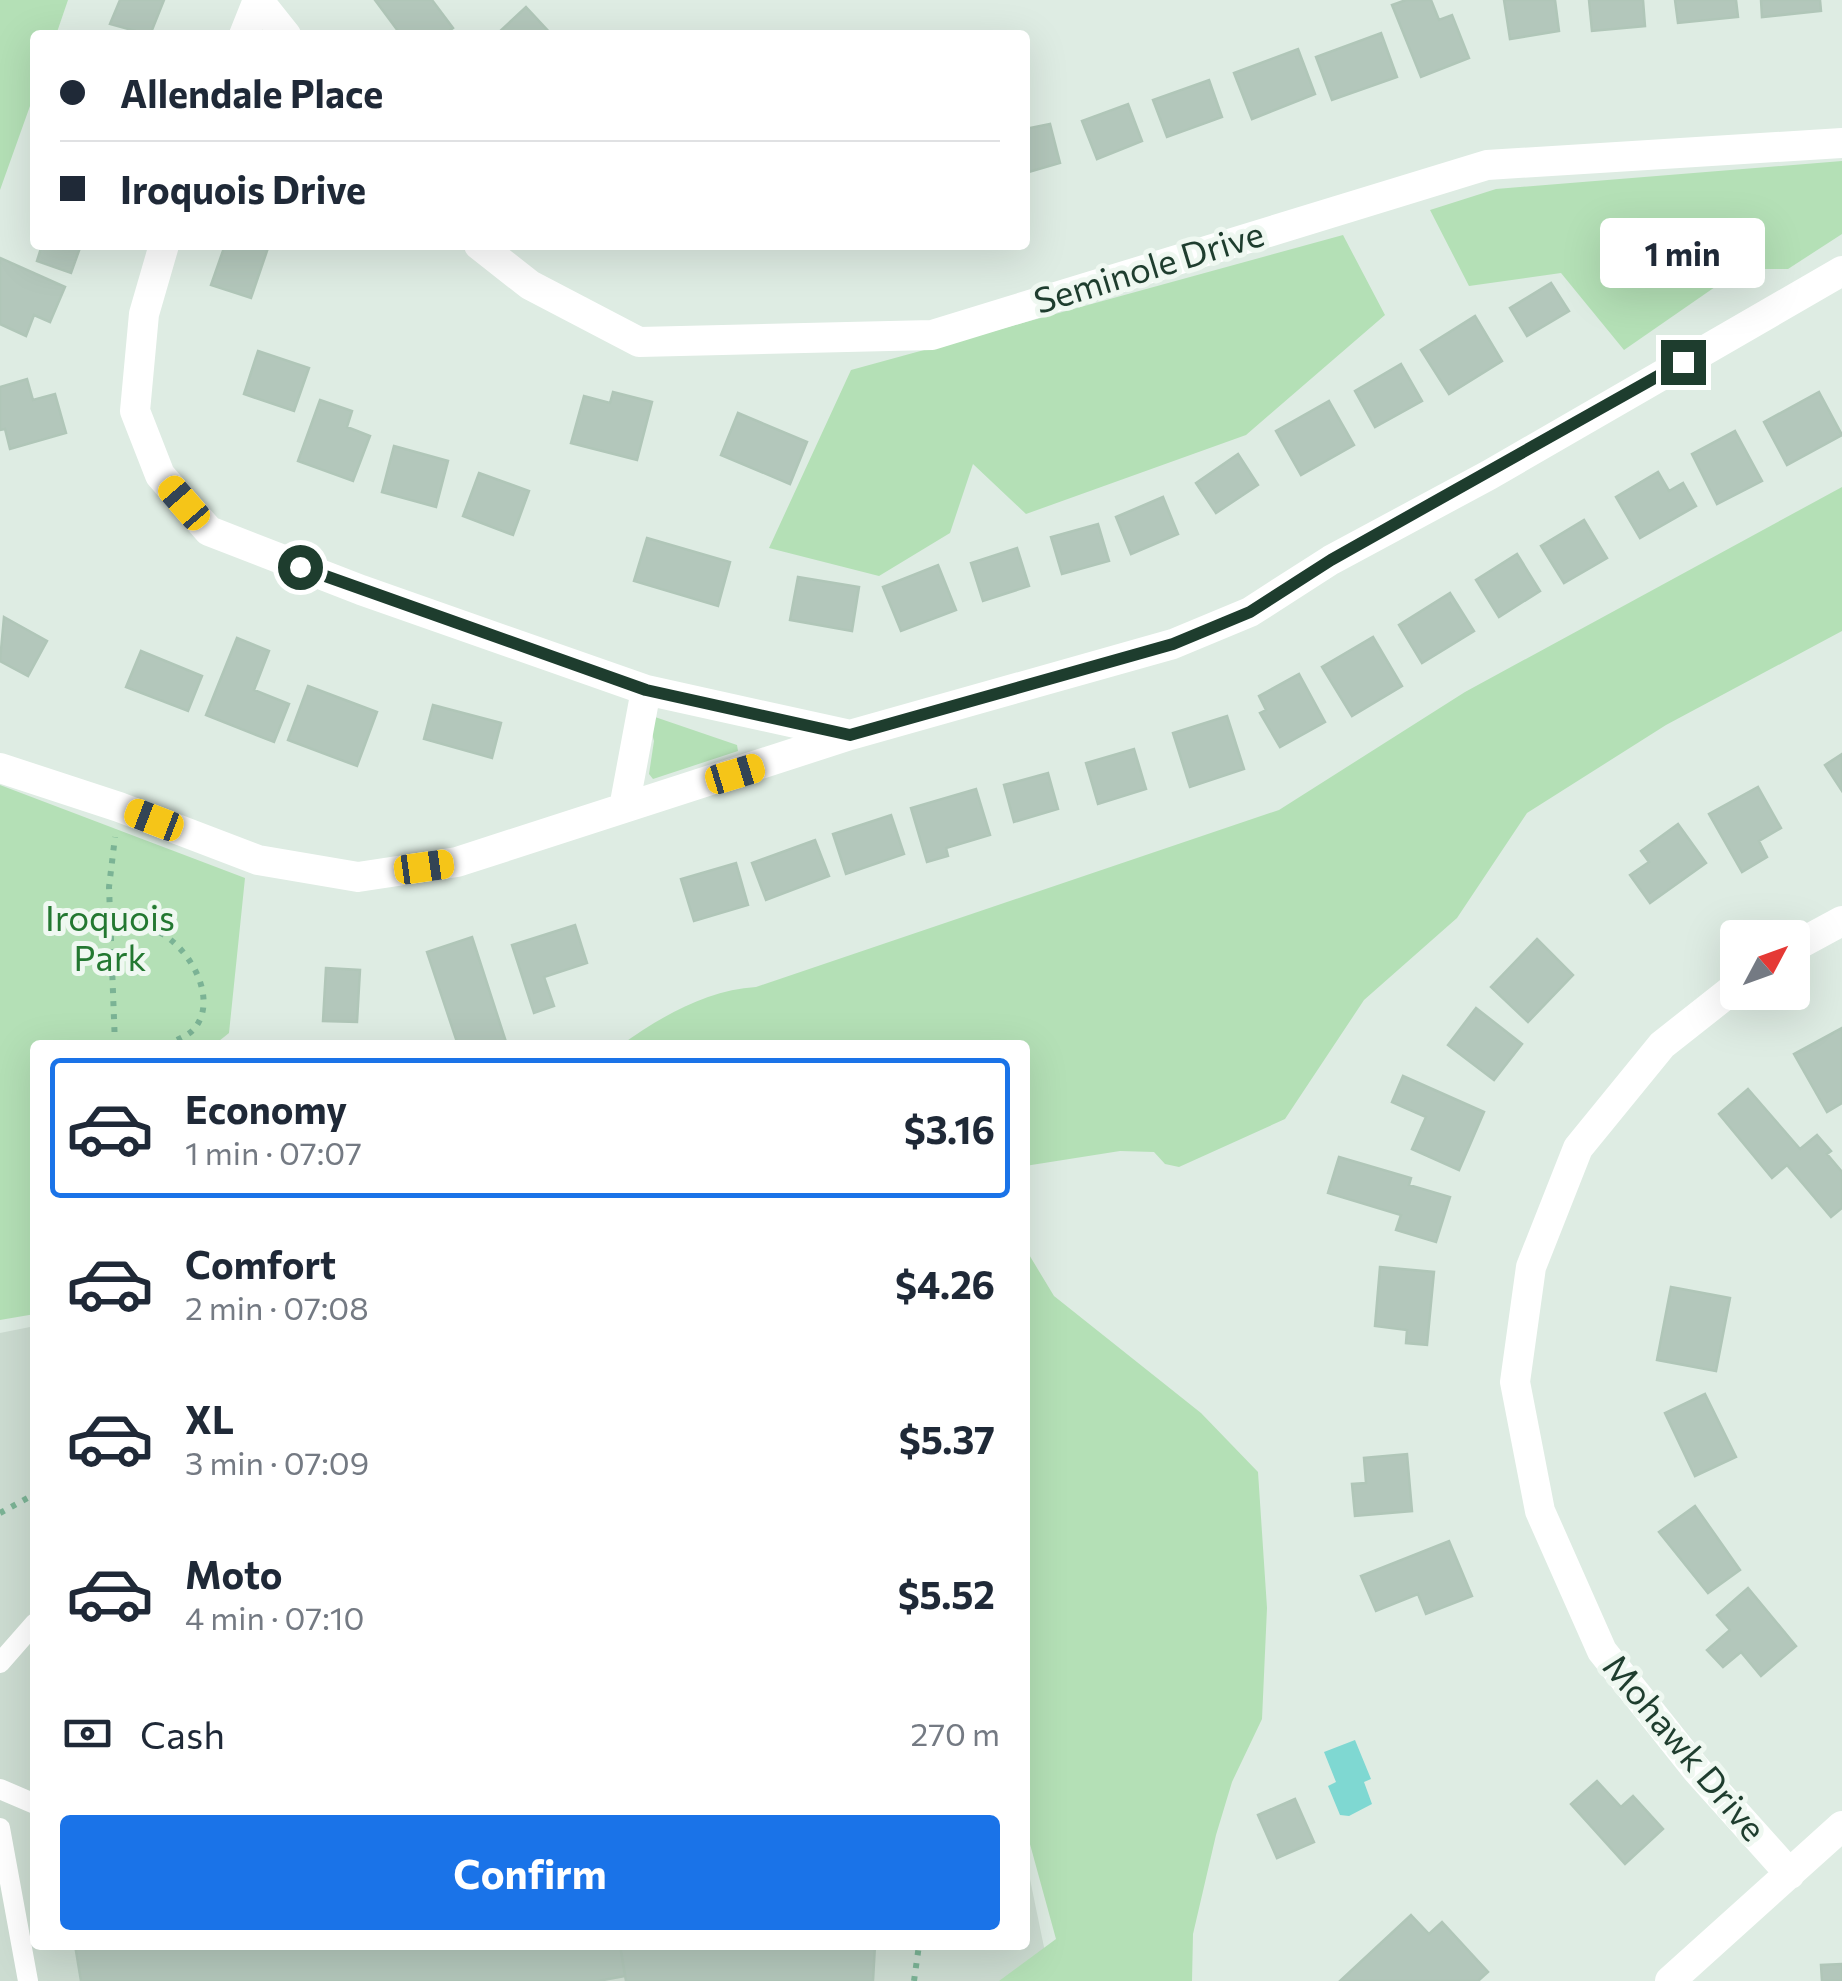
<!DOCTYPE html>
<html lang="en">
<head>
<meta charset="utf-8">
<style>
	body { margin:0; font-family:Commissioner,sans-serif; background:#f2f2f3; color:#1f2937; height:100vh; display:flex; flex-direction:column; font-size:38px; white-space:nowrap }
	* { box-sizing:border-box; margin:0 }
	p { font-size:32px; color:#747a83 }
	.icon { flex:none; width:55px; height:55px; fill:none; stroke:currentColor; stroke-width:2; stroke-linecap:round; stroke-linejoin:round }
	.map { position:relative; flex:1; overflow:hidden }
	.drawer { position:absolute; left:30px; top:1040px; width:1000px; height:910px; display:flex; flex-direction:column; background:#fff; border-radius:10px; box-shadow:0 10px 40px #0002 }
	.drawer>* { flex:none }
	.banner { position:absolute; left:30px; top:30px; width:1000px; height:220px; border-radius:10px; box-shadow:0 10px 40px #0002; display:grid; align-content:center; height:220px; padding:0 30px; background:#fff }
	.needle { width:65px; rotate:49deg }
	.controls { position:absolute; left:1720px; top:920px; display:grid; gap:20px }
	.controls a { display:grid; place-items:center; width:90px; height:90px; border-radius:10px; background:#fff; box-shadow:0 10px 40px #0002; font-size:50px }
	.end { position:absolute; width:45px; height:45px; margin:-22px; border:12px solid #1e3d2e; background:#fff; box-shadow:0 0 0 5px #fff }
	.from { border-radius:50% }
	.bubble { position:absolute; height:70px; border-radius:10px; background:#fff; box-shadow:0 10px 40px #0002; font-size:32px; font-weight:700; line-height:70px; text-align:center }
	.car { position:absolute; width:30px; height:60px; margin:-30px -15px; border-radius:12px; box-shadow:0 0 8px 2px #0007; background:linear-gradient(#f5c518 24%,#345 0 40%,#f5c518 0 76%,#345 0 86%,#f5c518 0) }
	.banner b { display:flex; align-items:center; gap:35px; height:95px; font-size:38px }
	.banner b+b { border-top:2px solid #e0e1e3 }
	.banner i { width:25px; height:25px; background:#1f2937 }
	ul { padding:18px 0 0; list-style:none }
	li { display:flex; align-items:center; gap:30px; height:140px; margin:0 20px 15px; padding:0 10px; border:5px solid transparent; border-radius:10px }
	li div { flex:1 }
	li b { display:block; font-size:38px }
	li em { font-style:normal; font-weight:700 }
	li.current { border-color:#1a73e8 }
	li>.icon { width:90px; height:90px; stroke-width:1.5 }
	.pay { display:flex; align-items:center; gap:25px; height:110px; padding:0 30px; font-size:38px }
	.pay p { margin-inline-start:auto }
	.button { display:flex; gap:20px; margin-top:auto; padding:20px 30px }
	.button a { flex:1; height:115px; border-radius:10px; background:#1a73e8; color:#fff; font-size:40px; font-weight:700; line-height:115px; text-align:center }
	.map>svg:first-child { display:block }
	.built { fill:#ccdcd1 }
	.green { fill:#b4e0b6 }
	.water { fill:#7fd8d2 }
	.building { fill:#b3c7bb; stroke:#b0c6b8; stroke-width:2.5 }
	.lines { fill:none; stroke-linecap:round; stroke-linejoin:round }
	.path { stroke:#7bb395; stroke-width:6; stroke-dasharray:5 8; stroke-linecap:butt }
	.service { stroke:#fff; stroke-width:20 }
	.minor { stroke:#fff; stroke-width:30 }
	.route { stroke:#1e3d2e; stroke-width:12 }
	.labels { text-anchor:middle; stroke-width:10; stroke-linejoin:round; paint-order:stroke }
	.street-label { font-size:35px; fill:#1e3d2e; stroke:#eff8f1 }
	.park-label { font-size:35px; fill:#237831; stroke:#eff8f1 }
</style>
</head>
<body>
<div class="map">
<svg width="1842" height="1981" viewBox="0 0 1842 1981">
	<rect width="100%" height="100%" fill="#deece3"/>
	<path class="built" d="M35,1326V1945H1025V1855L1051,1981H0V1333Z"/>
	<path class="green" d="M0,0H68L56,35H35V92L0,190Z
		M1842,161V234L1788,269H1741L1624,350L1561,273L1469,286L1430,210L1496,189Z
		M1343,235L1385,315L1246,435L1026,514L973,464L950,533L879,576L769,548L851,370Z
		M1842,487V631L1666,725L1527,813L1457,918L1364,1000L1285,1119L1179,1167L1165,1164L1154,1152L1120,1151L1025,1166V1045H621C660,1017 707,990 756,987L1279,810L1465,692Z
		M655,717L737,745L738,751L653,779L649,774L654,741L649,723Z
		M0,785L245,878L229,1033L214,1045H35V1314L0,1320Z
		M1025,1248L1054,1296L1201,1413L1258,1472L1267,1608L1262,1719L1232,1782L1216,1835L1193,1934L1192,1981H999L1056,1939L1025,1826Z"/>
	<path class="water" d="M1355,1740L1371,1779L1364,1782L1372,1804L1349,1816L1340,1815L1328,1786L1336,1782L1324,1752Z"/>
	<path class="building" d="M120,0H164L150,35L110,24Z
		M375,0H432L453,28L444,35H401Z
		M1406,0H1431L1439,20L1452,15L1469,58L1421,77L1392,5Z
		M1504,0H1555L1559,31L1510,39Z
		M1589,0H1643L1645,26L1592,31Z
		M1675,0H1736L1738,17L1678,23Z
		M1761,0H1820L1821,11L1762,17Z
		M526,7L552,35H496Z
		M1381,33L1397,77L1332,100L1316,57Z
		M1298,49L1315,94L1252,119L1234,73Z
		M1209,80L1222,117L1167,137L1153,100Z
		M1128,104L1142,141L1097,159L1082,121Z
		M1050,124L1060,163L1025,173V129Z
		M42,245H81L71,273L37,261Z
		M225,245H269L251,298L211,285Z
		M0,258L65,287L50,322L34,315L26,336L0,324Z
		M1551,283L1569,311L1527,336L1510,308Z
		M1475,316L1502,361L1449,394L1421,350Z
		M258,351L309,368L294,411L244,394Z
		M1401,364L1422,401L1375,427L1355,391Z
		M27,379L33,400L55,394L66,433L10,449L5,429L0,430V387Z
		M613,392L652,402L637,460L571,443L584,396L610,403Z
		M1819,392L1842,435L1787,465L1764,422Z
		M320,400L352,411L347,427L370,436L353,481L298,461Z
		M1329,401L1354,445L1301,475L1276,431Z
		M738,413L807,442L790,484L721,455Z
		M1735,431L1762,481L1717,504L1692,454Z
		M394,446L448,461L436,507L382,492Z
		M1238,454L1258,485L1216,513L1196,483Z
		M1658,472L1669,491L1683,483L1696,506L1640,538L1616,497Z
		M479,473L529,491L513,535L463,516Z
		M1163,497L1178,534L1131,554L1116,517Z
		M1584,520L1607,558L1564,583L1541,546Z
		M1098,524L1109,561L1062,574L1051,537Z
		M647,538L730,562L718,606L634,581Z
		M1017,548L1029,586L983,601L971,563Z
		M1517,554L1540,591L1499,617L1476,580Z
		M938,565L956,610L901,631L883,587Z
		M798,577L859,587L852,631L790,620Z
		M1450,593L1474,631L1422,663L1399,625Z
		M4,617L47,641L28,676L0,661Z
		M1373,637L1402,686L1352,716L1322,667Z
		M237,638L269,651L254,690L289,704L274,742L206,715Z
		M141,651L202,676L188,711L126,687Z
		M1299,674L1325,722L1280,747L1260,713L1266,710L1259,696Z
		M308,686L377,712L357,766L288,740Z
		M433,705L501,723L492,758L424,739Z
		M1227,716L1244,769L1190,787L1173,733Z
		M1134,749L1146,789L1098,804L1086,763Z
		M1842,754V791L1825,765Z
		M1048,773L1058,809L1014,822L1004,785Z
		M1758,787L1781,828L1759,841L1767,857L1742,872L1709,814Z
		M976,789L990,835L946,848L948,856L927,862L911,808Z
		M891,815L904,854L846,874L833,834Z
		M1678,824L1706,863L1650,903L1630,875L1649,862L1641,851Z
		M815,840L829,876L766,900L752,863Z
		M736,863L748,905L694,921L681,879Z
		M575,925L587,963L544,977L554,1006L534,1013L512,945Z
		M472,937L507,1045H458L427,952Z
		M1537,939L1573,975L1528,1022L1491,987Z
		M326,968L360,970L357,1022L323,1021Z
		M1476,1008L1522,1044L1494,1080L1448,1045Z
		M1842,1028V1103L1827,1112L1794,1054Z
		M1403,1076L1484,1112L1459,1170L1412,1149L1426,1117L1392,1102Z
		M1748,1089L1800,1149L1817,1135L1831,1151L1827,1154L1842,1172V1208L1831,1217L1787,1165L1772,1178L1719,1114Z
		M1339,1157L1411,1178L1409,1185L1450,1197L1436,1242L1396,1230L1401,1215L1328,1193Z
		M1380,1267L1434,1272L1427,1345L1406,1343L1407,1330L1375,1326Z
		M1671,1287L1730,1298L1716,1371L1657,1360Z
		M1705,1394L1736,1457L1695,1476L1665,1413Z
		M1407,1454L1412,1511L1355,1516L1352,1484L1366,1483L1364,1458Z
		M1695,1506L1740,1570L1708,1593L1659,1532Z
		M1449,1541L1472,1596L1426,1614L1418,1594L1376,1611L1361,1576Z
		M1748,1588L1796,1646L1761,1676L1741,1652L1723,1667L1707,1650L1730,1630L1717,1615Z
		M1597,1781L1621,1807L1633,1796L1663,1829L1625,1864L1571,1804Z
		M1295,1799L1314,1842L1277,1858L1258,1815Z
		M1411,1915L1429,1934L1442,1922L1488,1972L1478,1981H1340Z
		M75,1945H620L625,1976L598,1981H81Z
		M620,1945H875L873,1981H626Z
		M1842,1964V1981H1822L1821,1965Z"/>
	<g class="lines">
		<path class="path" d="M109,925C122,926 137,924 149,928C183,937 222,996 194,1029C188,1036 176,1040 167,1045
			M115,1045L109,887L115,837
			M0,1513L35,1494
			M914,1981L919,1945"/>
		<path class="service" d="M0,1663L35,1623
			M0,1789L35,1804
			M0,1828L28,1981"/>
		<path class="minor" d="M258,0L286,35
			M244,35L258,0
			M164,245L144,314L135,411L160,475L209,531L361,590L646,690L850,735
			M479,245L530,285L639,342L932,335L1487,165L1842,143
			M0,768L119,807L258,860L358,877L457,862L850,735L1173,644L1250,612L1331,560L1489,475L1842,271
			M624,808L646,690
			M1792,948L1842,921
			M1738,985L1662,1045L1578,1148L1531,1267L1515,1382L1540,1511L1602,1651L1696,1769L1790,1874
			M1670,1981L1842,1826"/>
	</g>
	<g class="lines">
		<path class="route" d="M300,567L646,690L850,735L1173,644L1250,612L1331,560L1683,362"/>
	</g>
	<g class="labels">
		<g class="street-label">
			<text transform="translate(1149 268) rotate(-17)" y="12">Seminole Drive</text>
			<text transform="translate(1684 1748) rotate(50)" y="12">Mohawk Drive</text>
		</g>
		<g class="park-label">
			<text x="110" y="931">Iroquois<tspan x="110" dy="40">Park</tspan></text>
		</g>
	</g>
</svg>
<div class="controls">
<a><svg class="needle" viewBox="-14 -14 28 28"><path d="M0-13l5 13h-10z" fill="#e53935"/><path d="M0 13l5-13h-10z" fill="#747a83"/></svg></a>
</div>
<i class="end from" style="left:300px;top:567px"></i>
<i class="end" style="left:1683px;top:362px"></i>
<div class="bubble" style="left:1600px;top:218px;width:165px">1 min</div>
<i class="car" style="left:184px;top:503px;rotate:319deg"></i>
<i class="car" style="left:735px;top:774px;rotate:73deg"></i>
<i class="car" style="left:154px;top:820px;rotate:291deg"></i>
<i class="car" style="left:424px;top:867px;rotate:82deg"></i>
<div class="banner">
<b><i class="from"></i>Allendale Place</b>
<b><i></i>Iroquois Drive</b>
</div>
<section class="drawer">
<ul>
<li class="current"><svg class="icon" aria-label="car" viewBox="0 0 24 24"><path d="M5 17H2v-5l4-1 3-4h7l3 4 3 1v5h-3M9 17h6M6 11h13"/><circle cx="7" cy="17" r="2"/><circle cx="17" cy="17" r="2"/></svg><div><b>Economy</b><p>1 min · 07:07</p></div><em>$3.16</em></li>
<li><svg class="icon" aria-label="car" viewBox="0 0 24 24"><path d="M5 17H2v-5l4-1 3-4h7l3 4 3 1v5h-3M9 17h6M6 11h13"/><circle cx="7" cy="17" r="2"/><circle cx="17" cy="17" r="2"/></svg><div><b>Comfort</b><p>2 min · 07:08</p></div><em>$4.26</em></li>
<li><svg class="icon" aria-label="car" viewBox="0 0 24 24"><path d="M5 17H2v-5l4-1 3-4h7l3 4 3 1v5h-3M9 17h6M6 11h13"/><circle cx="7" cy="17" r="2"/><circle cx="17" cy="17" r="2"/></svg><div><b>XL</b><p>3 min · 07:09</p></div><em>$5.37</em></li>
<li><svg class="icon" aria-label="car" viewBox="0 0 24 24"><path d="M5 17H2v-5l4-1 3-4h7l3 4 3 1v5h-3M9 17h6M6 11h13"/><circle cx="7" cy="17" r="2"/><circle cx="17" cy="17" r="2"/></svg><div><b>Moto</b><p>4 min · 07:10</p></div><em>$5.52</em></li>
</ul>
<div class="pay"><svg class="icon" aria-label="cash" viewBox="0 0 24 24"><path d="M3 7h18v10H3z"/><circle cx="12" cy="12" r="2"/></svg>Cash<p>270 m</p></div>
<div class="button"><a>Confirm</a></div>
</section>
</div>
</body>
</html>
